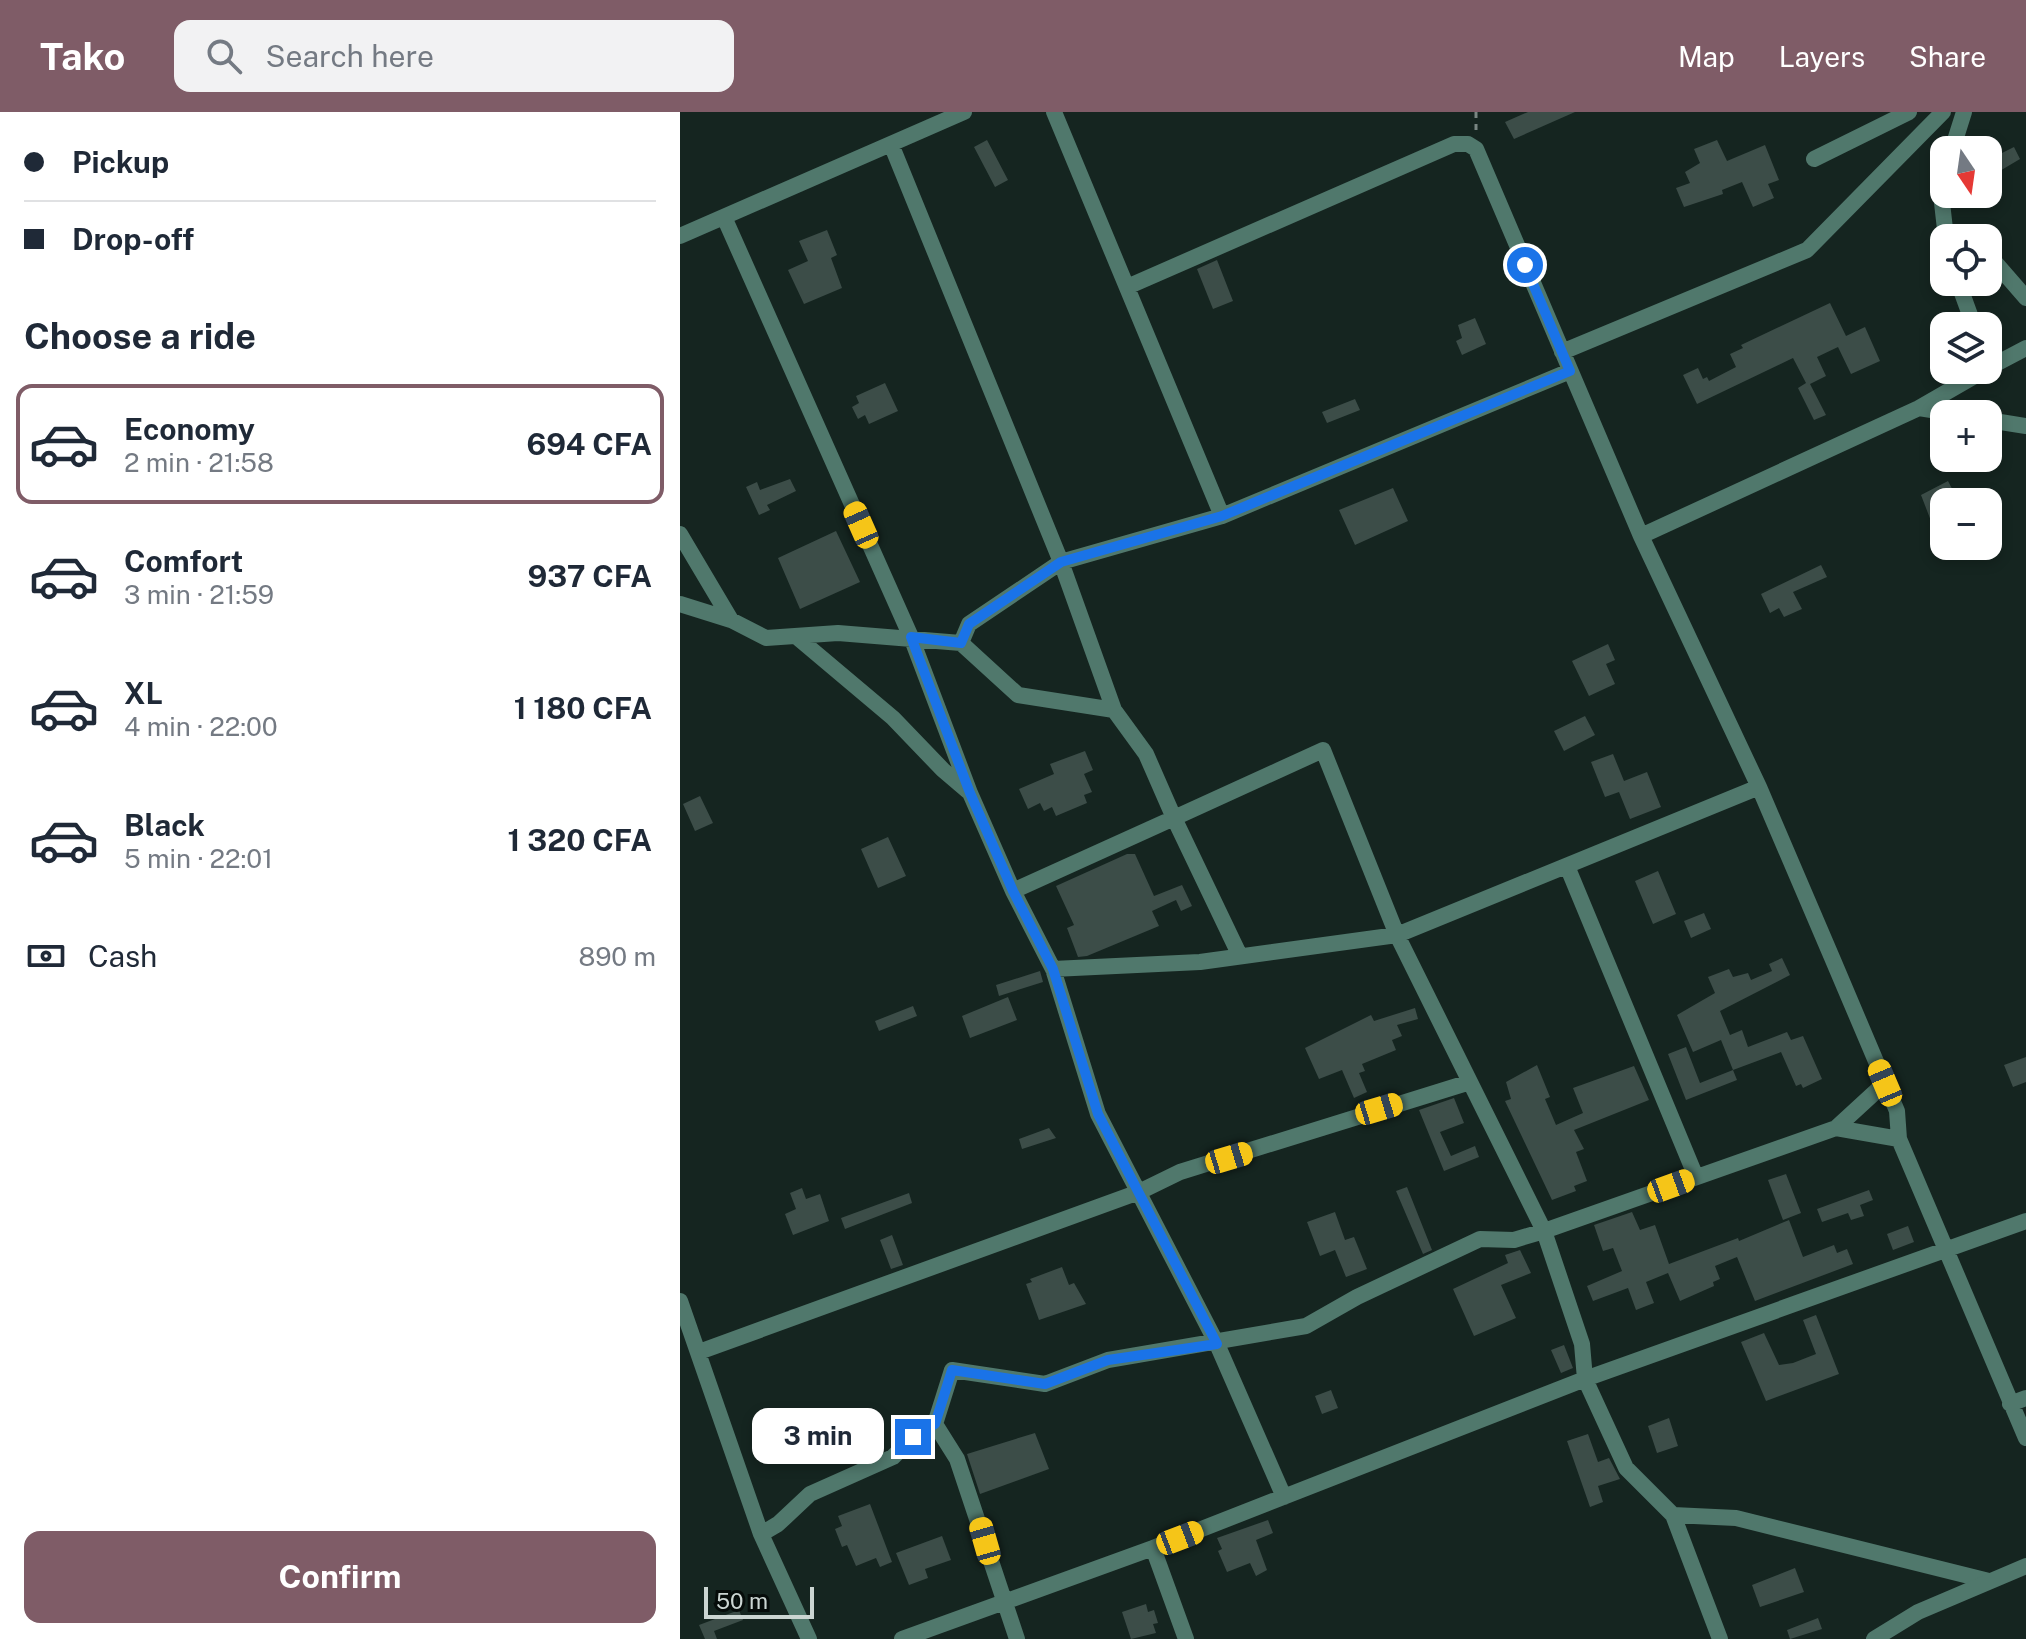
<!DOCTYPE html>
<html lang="en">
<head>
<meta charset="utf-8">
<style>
	body { margin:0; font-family:"Public Sans",sans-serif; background:#f2f2f3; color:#1f2937; height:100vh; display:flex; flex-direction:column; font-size:30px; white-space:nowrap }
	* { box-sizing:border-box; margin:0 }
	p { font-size:26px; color:#747a83 }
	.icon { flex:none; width:44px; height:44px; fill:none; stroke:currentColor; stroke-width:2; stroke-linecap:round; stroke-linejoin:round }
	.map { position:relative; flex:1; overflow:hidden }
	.details { display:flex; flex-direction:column; background:#fff; width:680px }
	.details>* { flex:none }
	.guide { display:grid; align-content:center; height:176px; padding:0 24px; background:#fff }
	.needle { width:52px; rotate:167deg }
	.fabs { position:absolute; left:1250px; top:24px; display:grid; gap:16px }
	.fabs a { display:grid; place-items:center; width:72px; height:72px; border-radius:16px; background:#fff; box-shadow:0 4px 12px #0003; font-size:40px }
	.scale { position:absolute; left:24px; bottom:20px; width:110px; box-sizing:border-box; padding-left:8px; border:4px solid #cbd5d2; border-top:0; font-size:22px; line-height:28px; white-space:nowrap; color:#cbd5d2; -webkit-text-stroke:6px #060c0a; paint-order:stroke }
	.end { position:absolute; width:36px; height:36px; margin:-18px; border:10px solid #1a73e8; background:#fff; box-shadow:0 0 0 4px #fff }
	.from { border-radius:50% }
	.bubble { position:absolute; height:56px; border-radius:16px; background:#fff; box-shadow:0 4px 12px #0003; font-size:26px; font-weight:700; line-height:56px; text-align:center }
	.car { position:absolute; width:24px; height:48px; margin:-24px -12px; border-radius:10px; box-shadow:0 0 6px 2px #0007; background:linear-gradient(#f5c518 24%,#345 0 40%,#f5c518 0 76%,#345 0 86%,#f5c518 0) }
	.guide b { display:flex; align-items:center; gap:28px; height:76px; font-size:30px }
	.guide b+b { border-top:2px solid #e0e1e3 }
	.guide i { width:20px; height:20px; background:#1f2937 }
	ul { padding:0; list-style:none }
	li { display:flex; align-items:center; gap:24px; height:120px; margin:0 16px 12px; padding:0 8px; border:4px solid transparent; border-radius:16px }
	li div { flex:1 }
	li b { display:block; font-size:30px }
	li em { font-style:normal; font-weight:700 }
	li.selected { border-color:#7f5c67 }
	li>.icon { width:72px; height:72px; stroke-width:1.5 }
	h2 { padding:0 24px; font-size:36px; line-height:96px }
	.pay { display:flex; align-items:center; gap:20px; height:88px; padding:0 24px; font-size:30px }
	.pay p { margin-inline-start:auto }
	.cta { display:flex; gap:16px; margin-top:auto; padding:16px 24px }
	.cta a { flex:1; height:92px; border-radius:16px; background:#7f5c67; color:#fff; font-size:32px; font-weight:700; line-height:92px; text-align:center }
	header { display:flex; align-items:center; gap:48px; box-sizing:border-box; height:112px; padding:0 40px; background:#7f5c67; color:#fff }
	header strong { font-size:38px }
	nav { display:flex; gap:44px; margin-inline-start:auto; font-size:28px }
	.search { width:560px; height:72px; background:#f2f2f3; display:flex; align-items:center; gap:20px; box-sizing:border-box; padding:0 28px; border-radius:16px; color:#747a83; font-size:30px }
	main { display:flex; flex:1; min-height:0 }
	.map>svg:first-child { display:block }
	.building { fill:#3c4d48 }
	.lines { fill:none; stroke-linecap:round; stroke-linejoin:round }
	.path { stroke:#798682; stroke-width:3; stroke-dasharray:6 6; stroke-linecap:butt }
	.minor { stroke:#50786c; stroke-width:16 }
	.tertiary { stroke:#50786c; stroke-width:16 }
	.route { stroke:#1a73e8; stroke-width:10 }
</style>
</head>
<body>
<header>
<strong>Tako</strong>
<div class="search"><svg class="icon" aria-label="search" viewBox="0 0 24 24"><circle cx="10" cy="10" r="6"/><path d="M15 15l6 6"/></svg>Search here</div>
<nav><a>Map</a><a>Layers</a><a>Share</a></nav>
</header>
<main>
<section class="details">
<div class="guide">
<b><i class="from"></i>Pickup</b>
<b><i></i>Drop-off</b>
</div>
<h2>Choose a ride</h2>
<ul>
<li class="selected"><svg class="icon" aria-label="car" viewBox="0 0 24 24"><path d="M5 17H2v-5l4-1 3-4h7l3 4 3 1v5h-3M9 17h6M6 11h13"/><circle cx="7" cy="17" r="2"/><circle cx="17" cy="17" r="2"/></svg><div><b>Economy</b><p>2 min · 21:58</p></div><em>694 CFA</em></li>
<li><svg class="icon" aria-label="car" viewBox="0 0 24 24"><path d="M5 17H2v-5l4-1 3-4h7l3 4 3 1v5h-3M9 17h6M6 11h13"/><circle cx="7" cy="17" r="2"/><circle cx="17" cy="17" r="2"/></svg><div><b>Comfort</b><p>3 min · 21:59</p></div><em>937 CFA</em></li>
<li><svg class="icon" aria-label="car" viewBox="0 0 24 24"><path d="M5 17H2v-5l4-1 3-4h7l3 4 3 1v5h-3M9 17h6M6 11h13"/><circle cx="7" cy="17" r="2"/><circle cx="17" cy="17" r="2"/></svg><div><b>XL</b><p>4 min · 22:00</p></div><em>1 180 CFA</em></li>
<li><svg class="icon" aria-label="car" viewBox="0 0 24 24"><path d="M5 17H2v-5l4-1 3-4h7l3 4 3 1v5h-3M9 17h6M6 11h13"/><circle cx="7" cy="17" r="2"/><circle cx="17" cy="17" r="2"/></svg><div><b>Black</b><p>5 min · 22:01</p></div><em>1 320 CFA</em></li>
</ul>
<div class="pay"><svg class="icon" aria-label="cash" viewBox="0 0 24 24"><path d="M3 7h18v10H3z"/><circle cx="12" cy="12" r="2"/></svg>Cash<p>890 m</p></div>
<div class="cta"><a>Confirm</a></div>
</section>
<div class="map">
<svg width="1346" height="1527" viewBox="0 0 1346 1527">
	<rect width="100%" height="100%" fill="#152520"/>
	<path class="building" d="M848,0H895L834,27L825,10Z
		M307,28L328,68L315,75L294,35Z
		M1037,28L1047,49L1085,33L1099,68L1088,72L1094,86L1073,95L1062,70L1042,78L1043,82L1004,95L996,76L1010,71L1005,60L1020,51L1014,37Z
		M1334,35L1340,47L1308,66V48Z
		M147,118L157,143L151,146L162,176L124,192L108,158L128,149L119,129Z
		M537,148L553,189L533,197L517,157Z
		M1150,191L1166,224L1185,215L1200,249L1171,262L1158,235L1137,245L1146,264L1130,272L1146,303L1134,308L1118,276L1126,271L1113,246L1017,292L1003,263L1018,256L1023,267L1027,265L1029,269L1056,255L1050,242L1063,236L1061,233Z
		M795,206L806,232L782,243L776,229L782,226L778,213Z
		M205,271L218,299L189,312L185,303L178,307L172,295L179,291L176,284Z
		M675,287L680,298L647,311L642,300Z
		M110,367L116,379L87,393L90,398L79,403L66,375L77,370L80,378Z
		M1268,369L1279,390H1264V404L1251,409L1241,383Z
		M713,376L728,409L675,433L659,398Z
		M156,419L180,470L120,497L98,446Z
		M1141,453L1147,465L1113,480L1122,497L1104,505L1099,496L1090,501L1081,482Z
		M928,532L935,548L926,552L935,572L909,584L892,549Z
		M905,604L915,623L884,639L874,619Z
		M405,639L413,658L404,662L412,680L404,683L407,691L376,704L372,695L364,699L360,691L348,697L339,677L374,662L370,652Z
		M933,642L944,669L967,660L981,695L950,707L939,680L925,685L911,650Z
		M20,684L33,711L15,719L3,692Z
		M208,725L226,764L198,776L181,737Z
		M447,742H455L474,784L502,773L512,794L501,799L496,788L472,799L479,814L407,844L398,845L387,816L394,813L376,774Z
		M978,759L996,802L973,812L955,769Z
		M1024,801L1031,817L1011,826L1004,809Z
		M1102,846L1110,863L1040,899L1050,923L1062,918L1068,935L1107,920L1111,928L1123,924L1142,967L1123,976L1121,972L1116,974L1101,940L1053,958L1041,928L1013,940L997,903L1035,881L1028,865L1049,857L1053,865L1068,861L1071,868L1092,859L1089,852Z
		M360,859L363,870L319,884L316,873Z
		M328,885L337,908L290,926L282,904Z
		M233,894L237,904L199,919L195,909Z
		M735,896L738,907L717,913L722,924L712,928L716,938L682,952L685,959L679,961L687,980L674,986L662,958L639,967L625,936L691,903L694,909Z
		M1006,935L1020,971L1053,958L1057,968L1006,988L988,942Z
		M1346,945V970L1333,975L1324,953Z
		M857,953L870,985L865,987L876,1013L903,1001L893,976L954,954L969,988L894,1018L904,1037L896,1040L907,1069L894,1074L896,1079L872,1088L825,989L831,987L826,970Z
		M774,986L784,1011L760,1020L771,1044L795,1034L799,1045L764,1059L739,998Z
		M369,1016L376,1026L342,1037L339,1027Z
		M1106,1062L1121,1101L1103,1108L1088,1068Z
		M727,1075L752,1138L743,1142L716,1079Z
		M122,1076L126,1087L140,1082L149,1109L113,1123L105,1102L116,1097L110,1081Z
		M1189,1078L1193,1088L1180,1093L1184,1104L1171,1108L1168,1101L1142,1110L1137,1097Z
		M229,1081L232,1091L165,1117L161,1106Z
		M655,1100L665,1128L674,1125L687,1157L666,1165L655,1138L640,1144L627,1110Z
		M952,1100L960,1118L975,1113L989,1152L1058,1126L1059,1129L1109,1108L1123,1145L1154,1133L1157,1141L1167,1137L1173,1152L1075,1189L1057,1145L1035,1154L1040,1167L1033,1170L1034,1174L1000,1189L988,1161L966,1170L974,1191L956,1198L948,1176L913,1189L907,1174L942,1159L933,1136L923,1139L914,1113Z
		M1228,1114L1234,1130L1213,1138L1207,1122Z
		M212,1123L223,1153L211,1157L200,1128Z
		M840,1138L851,1161L821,1173L836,1206L794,1224L773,1177L828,1151L825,1143Z
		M382,1155L389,1173L394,1171L406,1192L359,1208L346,1172L352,1170L350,1167Z
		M1136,1203L1159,1262L1086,1289L1061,1230L1084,1221L1099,1253L1113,1251L1136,1242L1123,1208Z
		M884,1233L893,1256L881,1261L871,1238Z
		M651,1278L658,1296L642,1302L635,1284Z
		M989,1306L998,1334L977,1341L968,1314Z
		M355,1321L369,1357L300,1382L287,1342Z
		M908,1322L918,1350L929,1346L940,1367L918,1374L923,1390L910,1395L887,1329Z
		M190,1392L212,1450L200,1455L196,1446L176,1454L167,1433L162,1435L155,1417L162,1414L158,1404Z
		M588,1408L593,1421L576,1428L587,1458L576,1464L570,1451L547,1460L538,1439L542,1437L537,1426Z
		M262,1424L271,1448L245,1457L248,1466L229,1473L216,1441Z
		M1115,1456L1124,1480L1080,1495L1072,1473Z
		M466,1492L468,1500L474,1498L478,1511L473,1512L476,1521L451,1527L442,1500Z
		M59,1498L63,1508L34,1519L37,1527H25L19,1513Z
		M1138,1506L1142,1517L1110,1527L1107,1518Z"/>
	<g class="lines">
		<path class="path" d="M796,0V20"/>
		<path class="minor" d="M374,0L542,404
			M211,32L381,450L434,598
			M1272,38L1284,0
			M1134,47L1229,0
			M1264,60L1260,73L1266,126
			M44,105L231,525L290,681
			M0,124L284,0
			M1308,148H1313L1346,186
			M1278,170L1294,214
			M447,175L774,32H788L796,37L961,424L1079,675L1153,848L1217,999L1219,1027L1346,1326
			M882,240L1127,138L1263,0
			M1308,256L1346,236
			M1239,296L1276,302
			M1308,308L1346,314
			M0,422L51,508
			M961,424L1239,296L1305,258
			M0,492L51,508L86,526L158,521L281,531L338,583L434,598L466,642L494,706L643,638L717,823L864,1119L902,1232L905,1267L946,1356L993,1403L1040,1527
			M118,526L213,606L263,658L290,681L333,779L373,857L418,1002L537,1232L604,1385
			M281,531L289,512L381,450L542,404L890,259
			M887,754L1016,1065
			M333,779L494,706L560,844
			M373,857L520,850L717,823L1079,675
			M1156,1016L1219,1027
			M0,1189L81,1422
			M19,1240L459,1080L500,1060L790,970
			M1330,1292L1346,1286
			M993,1403L1056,1406L1309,1469
			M473,1436L506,1527
			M129,1527L81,1422L98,1412L130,1382L213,1345L233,1325L255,1312
			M222,1527L473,1436L905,1267L1346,1109
			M337,1527L277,1347L255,1312L272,1258L365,1272L428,1248L626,1214L677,1185L800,1127L834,1128L864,1119L1156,1016L1205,971"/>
		<path class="tertiary" d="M1194,1527L1238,1500L1346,1454"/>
	</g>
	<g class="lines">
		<path class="route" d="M233,1325L255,1312L272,1258L365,1272L428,1248L537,1232L418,1002L373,857L333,779L290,681L231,525L281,531L289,512L381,450L542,404L890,259L845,153"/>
	</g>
</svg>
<div class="fabs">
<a><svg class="needle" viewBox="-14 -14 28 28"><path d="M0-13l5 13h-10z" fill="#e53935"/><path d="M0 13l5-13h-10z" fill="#747a83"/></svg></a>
<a><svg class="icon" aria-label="locate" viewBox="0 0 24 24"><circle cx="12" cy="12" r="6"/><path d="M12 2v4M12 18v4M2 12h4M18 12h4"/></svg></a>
<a><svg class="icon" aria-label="layers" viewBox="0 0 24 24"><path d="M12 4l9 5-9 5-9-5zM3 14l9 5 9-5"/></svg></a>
<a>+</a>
<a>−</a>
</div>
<div class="scale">50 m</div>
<i class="end from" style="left:845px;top:153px"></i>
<i class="end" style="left:233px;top:1325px"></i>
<div class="bubble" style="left:72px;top:1296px;width:132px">3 min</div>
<i class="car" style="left:181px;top:413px;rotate:336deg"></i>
<i class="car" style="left:1205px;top:971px;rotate:337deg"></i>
<i class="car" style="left:699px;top:997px;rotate:73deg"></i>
<i class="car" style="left:549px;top:1046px;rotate:73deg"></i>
<i class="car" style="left:991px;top:1074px;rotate:70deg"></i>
<i class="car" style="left:500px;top:1426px;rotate:69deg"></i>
<i class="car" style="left:305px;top:1429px;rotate:344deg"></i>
</div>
</main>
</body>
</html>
